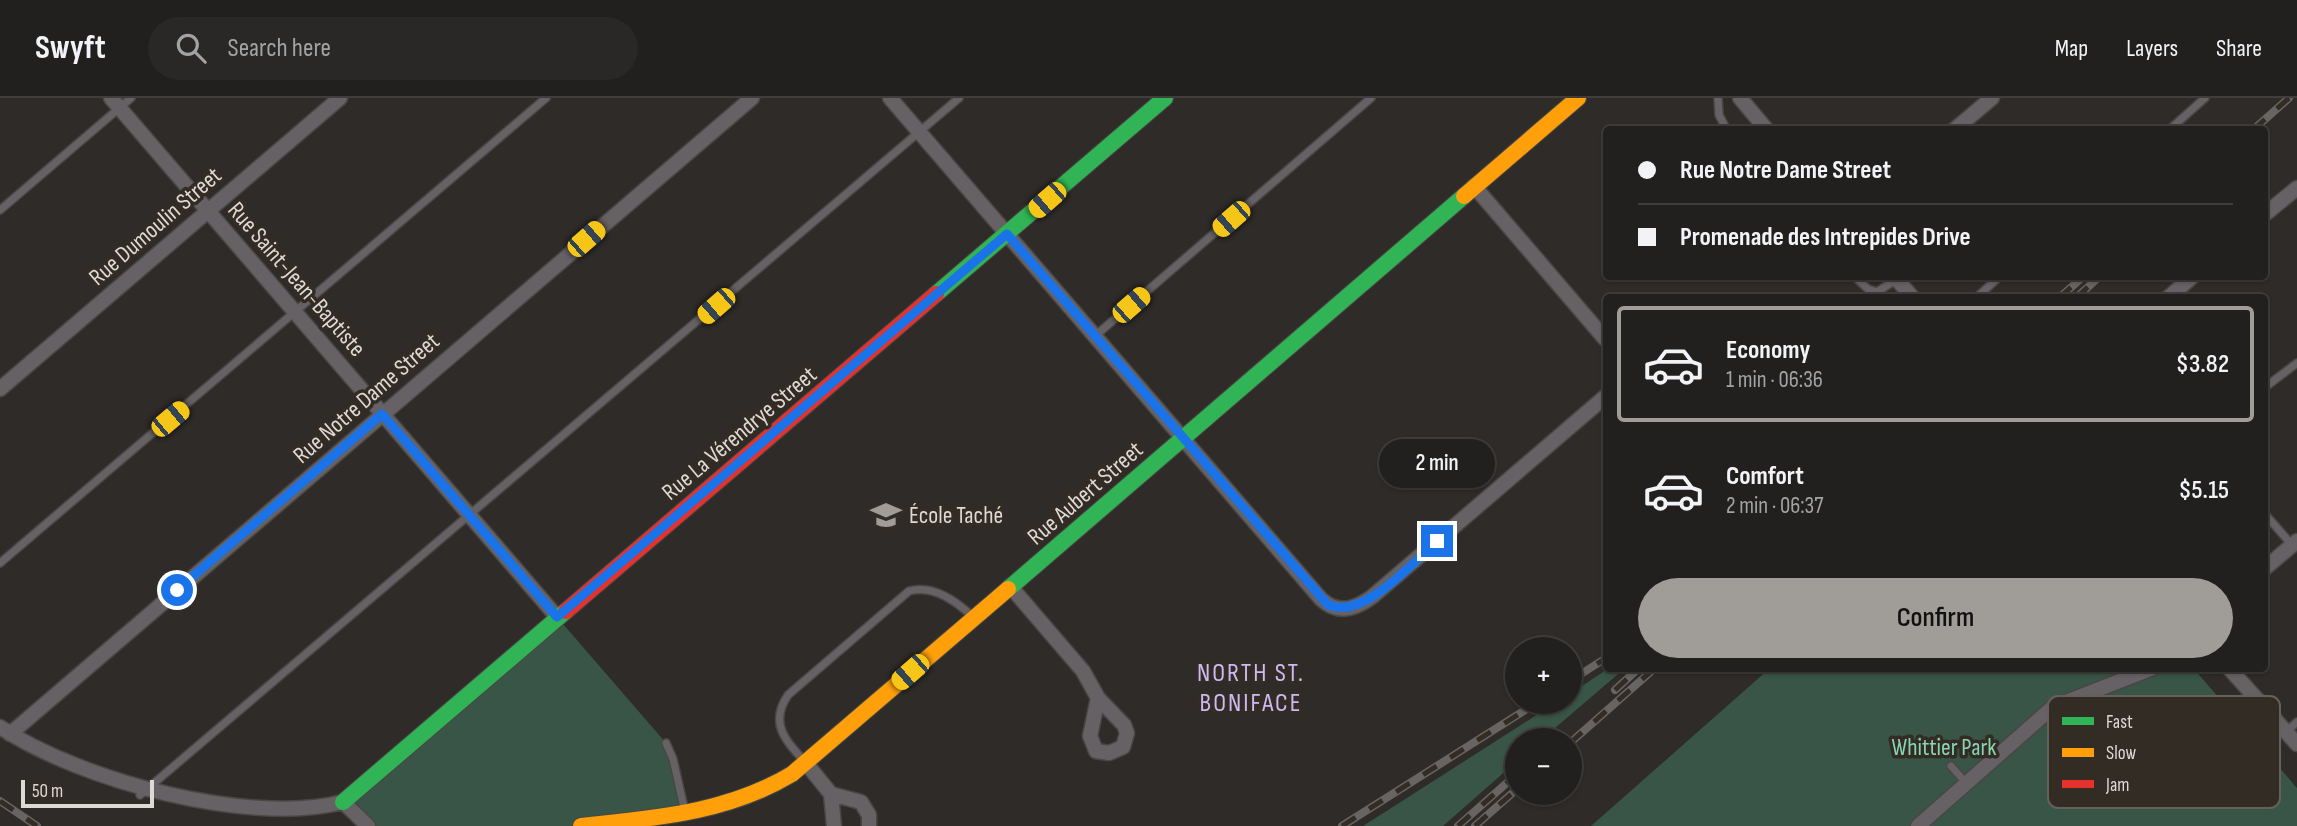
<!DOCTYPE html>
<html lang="en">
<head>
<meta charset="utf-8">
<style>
	body { margin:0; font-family:"Sofia Sans Condensed",sans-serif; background:#2a2827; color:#f1f3f6; height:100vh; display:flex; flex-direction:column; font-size:26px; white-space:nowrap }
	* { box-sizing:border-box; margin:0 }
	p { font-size:23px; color:#a2a3a4 }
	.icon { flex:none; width:38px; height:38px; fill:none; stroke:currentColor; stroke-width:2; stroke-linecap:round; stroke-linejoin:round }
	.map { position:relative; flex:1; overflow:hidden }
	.details { position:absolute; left:1603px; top:196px; width:665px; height:378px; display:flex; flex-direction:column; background:#22201e; border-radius:7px; box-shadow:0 2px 5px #0004,0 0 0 2px #3f3e3c }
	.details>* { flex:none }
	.hud { position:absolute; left:1603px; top:28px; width:665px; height:154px; border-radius:7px; box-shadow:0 2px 5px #0004,0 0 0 2px #3f3e3c; display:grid; align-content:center; height:154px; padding:0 35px; background:#22201e }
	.tools { position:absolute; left:1505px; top:539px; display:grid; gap:14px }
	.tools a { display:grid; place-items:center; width:77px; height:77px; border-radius:50%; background:#22201e; box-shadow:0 2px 5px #0004,0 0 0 2px #3f3e3c; font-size:35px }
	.scale { position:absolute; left:21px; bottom:18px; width:133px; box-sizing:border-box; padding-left:7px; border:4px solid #ddd9d4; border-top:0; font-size:19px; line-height:24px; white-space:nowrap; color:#ddd9d4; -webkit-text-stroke:5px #322c24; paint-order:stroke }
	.end { position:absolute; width:32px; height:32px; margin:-16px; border:9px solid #1a73e8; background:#fff; box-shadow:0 0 0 4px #fff }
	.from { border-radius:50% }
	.bubble { position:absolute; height:49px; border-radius:24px; background:#22201e; box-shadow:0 2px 5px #0004,0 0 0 2px #3f3e3c; font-size:23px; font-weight:600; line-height:49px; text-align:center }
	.car { position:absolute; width:21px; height:42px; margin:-21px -10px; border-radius:9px; box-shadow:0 0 5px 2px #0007; background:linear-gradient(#f5c518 24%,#345 0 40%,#f5c518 0 76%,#345 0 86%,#f5c518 0) }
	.hud b { display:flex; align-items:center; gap:24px; height:66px; font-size:26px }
	.hud b+b { border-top:2px solid #3f3e3c }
	.hud i { width:18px; height:18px; background:#f1f3f6 }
	ul { padding:12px 0 0; list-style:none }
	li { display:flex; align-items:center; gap:21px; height:116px; margin:0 14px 10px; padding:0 21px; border:4px solid transparent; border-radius:7px }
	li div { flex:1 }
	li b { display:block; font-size:26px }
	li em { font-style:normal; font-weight:600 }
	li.current { border-color:#a09c98 }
	li>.icon { width:63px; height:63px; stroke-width:1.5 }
	.cta { display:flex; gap:14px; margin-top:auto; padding:14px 35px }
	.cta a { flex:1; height:80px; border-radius:42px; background:#a09c98; color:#111; font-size:28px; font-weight:600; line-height:80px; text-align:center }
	header { display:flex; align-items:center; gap:42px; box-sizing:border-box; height:98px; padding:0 35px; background:#22201e; border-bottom:2px solid #3f3e3c }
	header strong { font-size:33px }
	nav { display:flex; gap:38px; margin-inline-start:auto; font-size:24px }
	.search { width:490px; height:63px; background:#2a2827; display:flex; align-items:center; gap:18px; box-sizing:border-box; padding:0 24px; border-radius:38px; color:#a2a3a4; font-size:26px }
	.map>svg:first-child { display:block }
	.green { fill:#385547 }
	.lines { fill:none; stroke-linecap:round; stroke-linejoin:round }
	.lane-casing { stroke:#494744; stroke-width:10 }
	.street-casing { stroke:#494744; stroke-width:17 }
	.fast-casing { stroke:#494744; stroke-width:18 }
	.slow-casing { stroke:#494744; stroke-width:18 }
	.jam-casing { stroke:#494744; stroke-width:18 }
	.lane { stroke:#666164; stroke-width:7 }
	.street { stroke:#666164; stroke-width:14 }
	.fast { stroke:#30b455; stroke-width:16 }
	.slow { stroke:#ff9f0a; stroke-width:16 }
	.jam { stroke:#e5322d; stroke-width:16 }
	.rail-casing { stroke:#686464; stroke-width:8 }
	.rail { stroke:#322c24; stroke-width:5; stroke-dasharray:16; stroke-linecap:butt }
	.route { stroke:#1a73e8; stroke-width:9 }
	.labels { text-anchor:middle; stroke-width:7; stroke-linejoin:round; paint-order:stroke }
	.street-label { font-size:24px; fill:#ddd9d4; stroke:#322c24 }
	.poi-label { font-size:24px; fill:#ddd9d4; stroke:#322c24; text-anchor:start }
	.park-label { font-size:24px; fill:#87d6b3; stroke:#322c24 }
	.neighbourhood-label { font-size:26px; letter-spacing:2px; fill:#cbbbf4; stroke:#322c24 }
	.key { fill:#322c24; stroke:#656059; stroke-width:2 }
	.key-label { font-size:19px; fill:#ddd9d4 }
</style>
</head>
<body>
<header>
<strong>Swyft</strong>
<div class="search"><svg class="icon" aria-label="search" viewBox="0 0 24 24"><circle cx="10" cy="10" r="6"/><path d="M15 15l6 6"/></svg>Search here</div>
<nav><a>Map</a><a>Layers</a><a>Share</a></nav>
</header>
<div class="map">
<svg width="2297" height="728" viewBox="0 0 2297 728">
	<rect width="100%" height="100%" fill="#2e2b28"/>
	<path class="green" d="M557,519L666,645L685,714L581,728H368L343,704Z
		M1609,570L1624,571L1541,642H1517V663L1443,728H1363L1557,604H1570V596Z
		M1769,571H2194L2297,690V728H1591Z"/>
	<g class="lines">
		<g class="lane-casing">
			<path id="lane" d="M1718,0L1719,17L1727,32
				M2169,32L2205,0
				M0,112L131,0
				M1854,178L1868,191L1877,194L1897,181
				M1976,200L2000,178
				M1095,238L1371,0
				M2264,290L2297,265
				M2264,415L2292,447
				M0,465L546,0
				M2286,634L2297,624
				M666,645L673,661L685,714
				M805,664C785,642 769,625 788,597L909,493C933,486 956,503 972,518
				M1951,668L1966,685
				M140,697L959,0"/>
		</g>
		<g class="street-casing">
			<path id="street" d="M111,0L557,519
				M890,0L1321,501C1338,517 1356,511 1373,498L1606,298
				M1740,0L1767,32
				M1954,32L1992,0
				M1474,88L1606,242
				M2264,117L2297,90
				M1894,178L1913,200
				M2168,200L2193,178
				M0,291L340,0
				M2264,471L2297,443
				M1010,488L1083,573L1098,600L1124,627L1127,635L1123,649L1109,655L1096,653L1090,638L1098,600
				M2229,570L2297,646
				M0,629C81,683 250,728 343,704L368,728
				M10,636L752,0
				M805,664L831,696L834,728
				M831,696L861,704L869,717V728
				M1918,728L2053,609L2153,570"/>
		</g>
		<g class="fast-casing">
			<path id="fast" d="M936,196L1165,0
				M1008,491L1464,98
				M343,704L566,513"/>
		</g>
		<g class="slow-casing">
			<path id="slow" d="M1464,98L1578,0
				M581,728C655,720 727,715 792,676L1008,491"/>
		</g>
		<g class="jam-casing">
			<path id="jam" d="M566,513L936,196"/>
		</g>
		<use href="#lane" class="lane"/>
		<use href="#street" class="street"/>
		<use href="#fast" class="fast"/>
		<use href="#slow" class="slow"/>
		<use href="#jam" class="jam"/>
		<g class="rail-casing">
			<path id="rail" d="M2253,32L2289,0
				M2059,200L2084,178
				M2076,200L2100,178
				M1570,583L1606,560
				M1615,592L1639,570
				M1570,645L1655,570
				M0,703L37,728
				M1342,728L1538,604
				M1458,728L1517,676
				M1475,728L1517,691"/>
		</g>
		<use href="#rail" class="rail"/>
	</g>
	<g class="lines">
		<path class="route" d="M177,492L382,316L557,519L1007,136L1328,507C1363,522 1411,466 1437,443"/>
	</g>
	<defs>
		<g id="school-bare" transform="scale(2.415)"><path d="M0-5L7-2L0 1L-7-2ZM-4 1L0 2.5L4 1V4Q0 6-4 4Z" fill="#a09c98" stroke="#322c24" stroke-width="2.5" paint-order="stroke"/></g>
	</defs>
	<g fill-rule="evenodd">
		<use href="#school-bare" x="886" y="417"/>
	</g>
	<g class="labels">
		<g class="street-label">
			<text transform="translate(155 128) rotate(-41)" y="8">Rue Dumoulin Street</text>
			<text transform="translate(297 181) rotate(49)" y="8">Rue Saint-Jean-Baptiste</text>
			<text transform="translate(366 300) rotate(-41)" y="8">Rue Notre Dame Street</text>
			<text transform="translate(739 335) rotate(-40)" y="8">Rue La Vérendrye Street</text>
			<text transform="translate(1085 395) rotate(-41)" y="8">Rue Aubert Street</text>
		</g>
		<g class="poi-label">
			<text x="909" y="425">École Taché</text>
		</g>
		<g class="park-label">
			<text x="1944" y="657">Whittier Park</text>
		</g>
		<g class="neighbourhood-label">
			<text x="1251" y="583">NORTH ST.<tspan x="1251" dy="30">BONIFACE</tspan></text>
		</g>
	</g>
	<rect x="2048" y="598" width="232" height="112" rx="10" class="key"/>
	<rect x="2062" y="619" width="32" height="8" fill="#30b455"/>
	<rect x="2062" y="650" width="32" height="9" fill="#ff9f0a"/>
	<rect x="2062" y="682" width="32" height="8" fill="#e5322d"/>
	<g class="key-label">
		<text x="2106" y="630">Fast</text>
		<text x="2106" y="661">Slow</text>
		<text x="2106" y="693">Jam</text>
	</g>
</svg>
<div class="tools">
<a>+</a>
<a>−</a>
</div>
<div class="scale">50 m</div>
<i class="end from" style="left:177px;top:492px"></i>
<i class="end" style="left:1437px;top:443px"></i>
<div class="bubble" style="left:1379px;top:341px;width:116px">2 min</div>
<i class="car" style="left:1047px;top:102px;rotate:229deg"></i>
<i class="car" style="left:1231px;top:121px;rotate:229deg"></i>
<i class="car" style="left:586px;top:141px;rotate:49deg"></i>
<i class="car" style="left:1131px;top:207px;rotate:49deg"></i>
<i class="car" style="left:716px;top:208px;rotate:229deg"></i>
<i class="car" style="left:170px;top:321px;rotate:50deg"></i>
<i class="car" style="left:910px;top:574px;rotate:229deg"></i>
<div class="hud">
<b><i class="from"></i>Rue Notre Dame Street</b>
<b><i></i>Promenade des Intrepides Drive</b>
</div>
<section class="details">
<ul>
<li class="current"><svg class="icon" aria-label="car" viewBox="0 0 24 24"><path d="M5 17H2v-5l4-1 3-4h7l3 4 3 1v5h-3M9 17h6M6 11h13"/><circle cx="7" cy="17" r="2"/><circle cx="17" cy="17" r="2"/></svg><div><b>Economy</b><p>1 min · 06:36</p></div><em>$3.82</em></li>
<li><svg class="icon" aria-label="car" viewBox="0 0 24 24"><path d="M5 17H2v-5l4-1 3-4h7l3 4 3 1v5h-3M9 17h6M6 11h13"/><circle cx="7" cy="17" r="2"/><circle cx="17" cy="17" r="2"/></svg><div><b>Comfort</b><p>2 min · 06:37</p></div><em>$5.15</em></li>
</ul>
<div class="cta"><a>Confirm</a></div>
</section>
</div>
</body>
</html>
